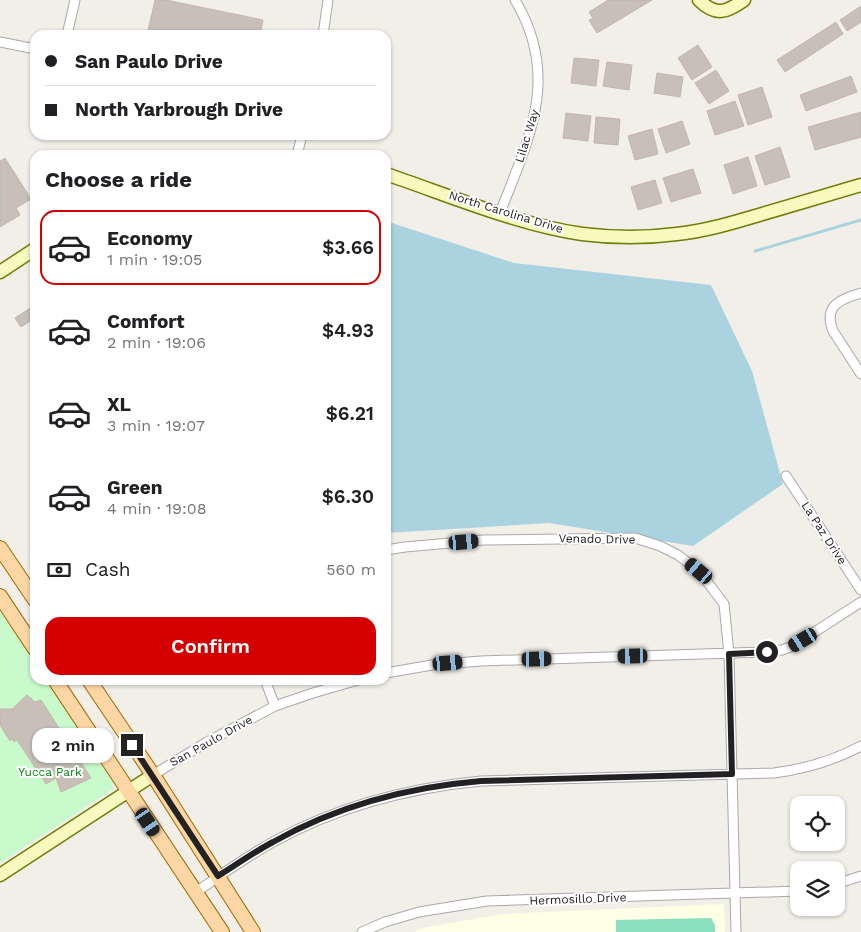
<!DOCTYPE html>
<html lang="en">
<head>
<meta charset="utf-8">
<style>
	body { margin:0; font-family:"Work Sans",sans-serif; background:#f2f2f2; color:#202124; height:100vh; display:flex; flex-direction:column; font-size:19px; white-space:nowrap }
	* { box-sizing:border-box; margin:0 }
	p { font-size:16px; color:#757577 }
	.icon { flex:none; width:28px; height:28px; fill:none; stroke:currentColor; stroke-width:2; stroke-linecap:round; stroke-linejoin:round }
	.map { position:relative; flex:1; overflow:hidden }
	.side { position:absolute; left:30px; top:150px; width:361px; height:535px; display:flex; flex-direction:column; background:#fff; border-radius:15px; box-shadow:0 1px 4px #0004 }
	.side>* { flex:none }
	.top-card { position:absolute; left:30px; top:30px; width:361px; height:110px; border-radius:15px; box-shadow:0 1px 4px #0004; display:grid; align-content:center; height:110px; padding:0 15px; background:#fff }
	.tools { position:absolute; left:790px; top:796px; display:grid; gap:10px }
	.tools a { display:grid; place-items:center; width:55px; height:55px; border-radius:10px; background:#fff; box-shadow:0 1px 4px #0004; font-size:25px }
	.end { position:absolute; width:22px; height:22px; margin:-11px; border:6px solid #222; background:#fff; box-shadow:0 0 0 2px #fff }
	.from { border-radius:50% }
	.bubble { position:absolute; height:35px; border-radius:15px; background:#fff; box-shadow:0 1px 4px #0004; font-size:16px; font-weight:600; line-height:35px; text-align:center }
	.car { position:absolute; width:15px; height:30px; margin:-15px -8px; border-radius:6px; box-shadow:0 0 4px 1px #0007; background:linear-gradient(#222 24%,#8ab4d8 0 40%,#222 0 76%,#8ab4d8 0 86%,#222 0) }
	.top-card b { display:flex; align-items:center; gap:18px; height:48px; font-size:19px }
	.top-card b+b { border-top:1px solid #e0e0e0 }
	.top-card i { width:12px; height:12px; background:#202124 }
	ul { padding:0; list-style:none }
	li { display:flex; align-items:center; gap:15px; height:75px; margin:0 10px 8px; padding:0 5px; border:2px solid transparent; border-radius:15px }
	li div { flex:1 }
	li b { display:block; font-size:19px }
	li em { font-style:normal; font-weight:600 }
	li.active { border-color:#d40000 }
	li>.icon { width:45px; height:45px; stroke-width:1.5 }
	h2 { padding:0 15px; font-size:22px; line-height:60px }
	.pay { display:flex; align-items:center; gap:12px; height:55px; padding:0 15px; font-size:19px }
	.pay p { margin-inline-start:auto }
	.action { display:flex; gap:10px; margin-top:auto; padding:10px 15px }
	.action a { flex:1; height:58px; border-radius:15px; background:#d40000; color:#fff; font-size:20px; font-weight:600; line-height:58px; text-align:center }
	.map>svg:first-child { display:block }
	.education { fill:#ffffe5 }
	.park { fill:#c8facc }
	.pitch { fill:#88e0be }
	.water { fill:#aad3df }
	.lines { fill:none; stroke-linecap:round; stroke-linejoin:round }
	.stream { stroke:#aad3df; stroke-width:3 }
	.building { fill:#c7bfb8; stroke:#c4b6ab }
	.street-casing { stroke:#a9a9a9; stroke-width:11 }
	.secondary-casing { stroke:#707d05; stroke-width:15 }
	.primary-casing { stroke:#a06b00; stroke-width:16 }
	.street { stroke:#fff; stroke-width:9 }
	.secondary { stroke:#f7fabf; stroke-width:12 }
	.primary { stroke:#fcd6a4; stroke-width:14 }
	.route { stroke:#222; stroke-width:6 }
	.labels { text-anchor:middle; stroke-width:4; stroke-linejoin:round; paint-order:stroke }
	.street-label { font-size:12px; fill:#222; stroke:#fff }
	.park-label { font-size:12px; fill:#0c8416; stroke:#fff }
</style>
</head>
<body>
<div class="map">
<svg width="861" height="932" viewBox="0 0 861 932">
	<rect width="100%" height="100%" fill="#f2efe9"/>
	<path class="education" d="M724,904L725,932H413L423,928L502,914Z"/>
	<path class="park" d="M0,606L35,659V680H49L113,778V789L0,863Z"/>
	<path class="pitch" d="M711,918L715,925V932H616V920Z"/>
	<path class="water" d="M386,221L514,263L711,285L752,371L783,484L693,546L549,523L386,533Z"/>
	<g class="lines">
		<path class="stream" d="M755,251L861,220"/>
	</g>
	<path class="building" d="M155,0H166L263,20L260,35H147Z
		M608,0H652L597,33L589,20L593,18L589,12Z
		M861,6V22L847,31L840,20Z
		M836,22L843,34L785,72L777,60Z
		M698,45L712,67L692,80L678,58Z
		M574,58L599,60L596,86L571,83Z
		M607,62L632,65L629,90L603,86Z
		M716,70L729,91L709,104L695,83Z
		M657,73L683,77L680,97L654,93Z
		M851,76L857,92L806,111L800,95Z
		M762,87L772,117L748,125L738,95Z
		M735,101L744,126L715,135L707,111Z
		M861,112V137L815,150L808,127Z
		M566,113L591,116L588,141L563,138Z
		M596,117L620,119L618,145L594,143Z
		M682,121L690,144L666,153L658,129Z
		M652,129L658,154L635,160L628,136Z
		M780,147L790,177L765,185L755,156Z
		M748,157L757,186L733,194L724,165Z
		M5,158L31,199L16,208L20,215L0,227V161Z
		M693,169L701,193L671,202L663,178Z
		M655,180L662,203L638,210L631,187Z
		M35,305V318L21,327L15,318Z
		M27,695L35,702L41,700L91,778L61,792L56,778L46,784L17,740L14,742L12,739L10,741L0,725V709H12Z"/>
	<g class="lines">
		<g class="street-casing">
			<path id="street" d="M67,35L75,0
				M323,35L328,0
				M0,42L35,49
				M297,155L302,135
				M500,213C529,138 561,77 515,0
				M861,293C840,299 823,306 833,331L861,374
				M786,476L861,590
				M386,550L405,547L483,540L635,538L660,546L678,555L699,571L724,604L729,654L736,932
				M386,673L432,665L481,661L767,652L782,650L793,646L861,602
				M265,680L275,706
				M153,775L207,742L275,706L313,693L358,680
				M836,884L861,876
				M196,892C221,875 246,857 273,842C338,806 408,788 481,781L774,773C805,769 833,761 861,746
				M362,932L385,922L419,912L487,901L799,891"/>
		</g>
		<g class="secondary-casing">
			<path id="secondary" d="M699,0C716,17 727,12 744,0
				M386,174C448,195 519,225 582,234C614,238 646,238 677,234C705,231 732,223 759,215C793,205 827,195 861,185
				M0,272L35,249
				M0,875L153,775"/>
		</g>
		<g class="primary-casing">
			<path id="primary" d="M0,548L35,600
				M0,596L35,649
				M55,680L222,932
				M89,680L153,775L253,932"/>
		</g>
		<use href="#street" class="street"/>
		<use href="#secondary" class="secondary"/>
		<use href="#primary" class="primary"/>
	</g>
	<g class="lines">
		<path class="route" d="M132,745L218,876C236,865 254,852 273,842C337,806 408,787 481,781L732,774L729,654L767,652"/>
	</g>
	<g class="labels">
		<g class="street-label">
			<text transform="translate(527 136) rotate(-73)" y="4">Lilac Way</text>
			<text transform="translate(506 212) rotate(17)" y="4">North Carolina Drive</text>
			<text transform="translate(824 533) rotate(57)" y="4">La Paz Drive</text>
			<text transform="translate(597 539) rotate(1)" y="4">Venado Drive</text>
			<text transform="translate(211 741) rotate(-29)" y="4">San Paulo Drive</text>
			<text transform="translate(578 899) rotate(-2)" y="4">Hermosillo Drive</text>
		</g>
		<g class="park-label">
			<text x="50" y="776">Yucca Park</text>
		</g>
	</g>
</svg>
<div class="tools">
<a><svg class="icon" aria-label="locate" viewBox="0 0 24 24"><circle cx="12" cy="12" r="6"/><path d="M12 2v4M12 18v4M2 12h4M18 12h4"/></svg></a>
<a><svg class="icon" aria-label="layers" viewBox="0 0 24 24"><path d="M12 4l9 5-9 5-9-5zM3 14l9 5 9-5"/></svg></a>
</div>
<i class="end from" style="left:767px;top:652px"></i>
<i class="end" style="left:132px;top:745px"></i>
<div class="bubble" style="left:32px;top:728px;width:82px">2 min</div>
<i class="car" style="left:464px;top:542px;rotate:85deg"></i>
<i class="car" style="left:699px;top:571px;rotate:310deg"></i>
<i class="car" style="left:803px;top:640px;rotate:239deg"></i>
<i class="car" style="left:633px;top:656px;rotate:269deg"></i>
<i class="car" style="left:537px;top:659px;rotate:89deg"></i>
<i class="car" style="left:448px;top:663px;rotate:85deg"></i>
<i class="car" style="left:148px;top:822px;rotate:146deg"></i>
<div class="top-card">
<b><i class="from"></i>San Paulo Drive</b>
<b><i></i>North Yarbrough Drive</b>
</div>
<section class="side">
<h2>Choose a ride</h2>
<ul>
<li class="active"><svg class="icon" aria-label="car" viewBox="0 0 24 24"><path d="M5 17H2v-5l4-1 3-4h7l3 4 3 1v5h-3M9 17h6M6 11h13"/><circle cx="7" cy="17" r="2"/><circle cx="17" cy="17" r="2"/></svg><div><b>Economy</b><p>1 min · 19:05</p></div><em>$3.66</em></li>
<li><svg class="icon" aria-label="car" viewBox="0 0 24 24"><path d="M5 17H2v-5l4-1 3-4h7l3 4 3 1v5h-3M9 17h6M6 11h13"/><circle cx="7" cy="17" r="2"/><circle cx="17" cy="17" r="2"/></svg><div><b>Comfort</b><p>2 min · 19:06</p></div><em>$4.93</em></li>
<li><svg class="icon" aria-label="car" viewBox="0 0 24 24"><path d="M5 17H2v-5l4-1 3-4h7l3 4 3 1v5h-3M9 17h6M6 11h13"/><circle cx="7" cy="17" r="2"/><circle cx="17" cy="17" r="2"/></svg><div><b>XL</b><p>3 min · 19:07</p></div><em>$6.21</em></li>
<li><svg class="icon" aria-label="car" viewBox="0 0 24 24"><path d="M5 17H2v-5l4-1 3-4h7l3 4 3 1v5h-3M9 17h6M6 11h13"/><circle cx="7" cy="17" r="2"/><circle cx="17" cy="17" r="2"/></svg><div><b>Green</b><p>4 min · 19:08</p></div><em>$6.30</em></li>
</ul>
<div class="pay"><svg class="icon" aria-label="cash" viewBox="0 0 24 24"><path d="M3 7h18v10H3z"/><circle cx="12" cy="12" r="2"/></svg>Cash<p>560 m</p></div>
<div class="action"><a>Confirm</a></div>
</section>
</div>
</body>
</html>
